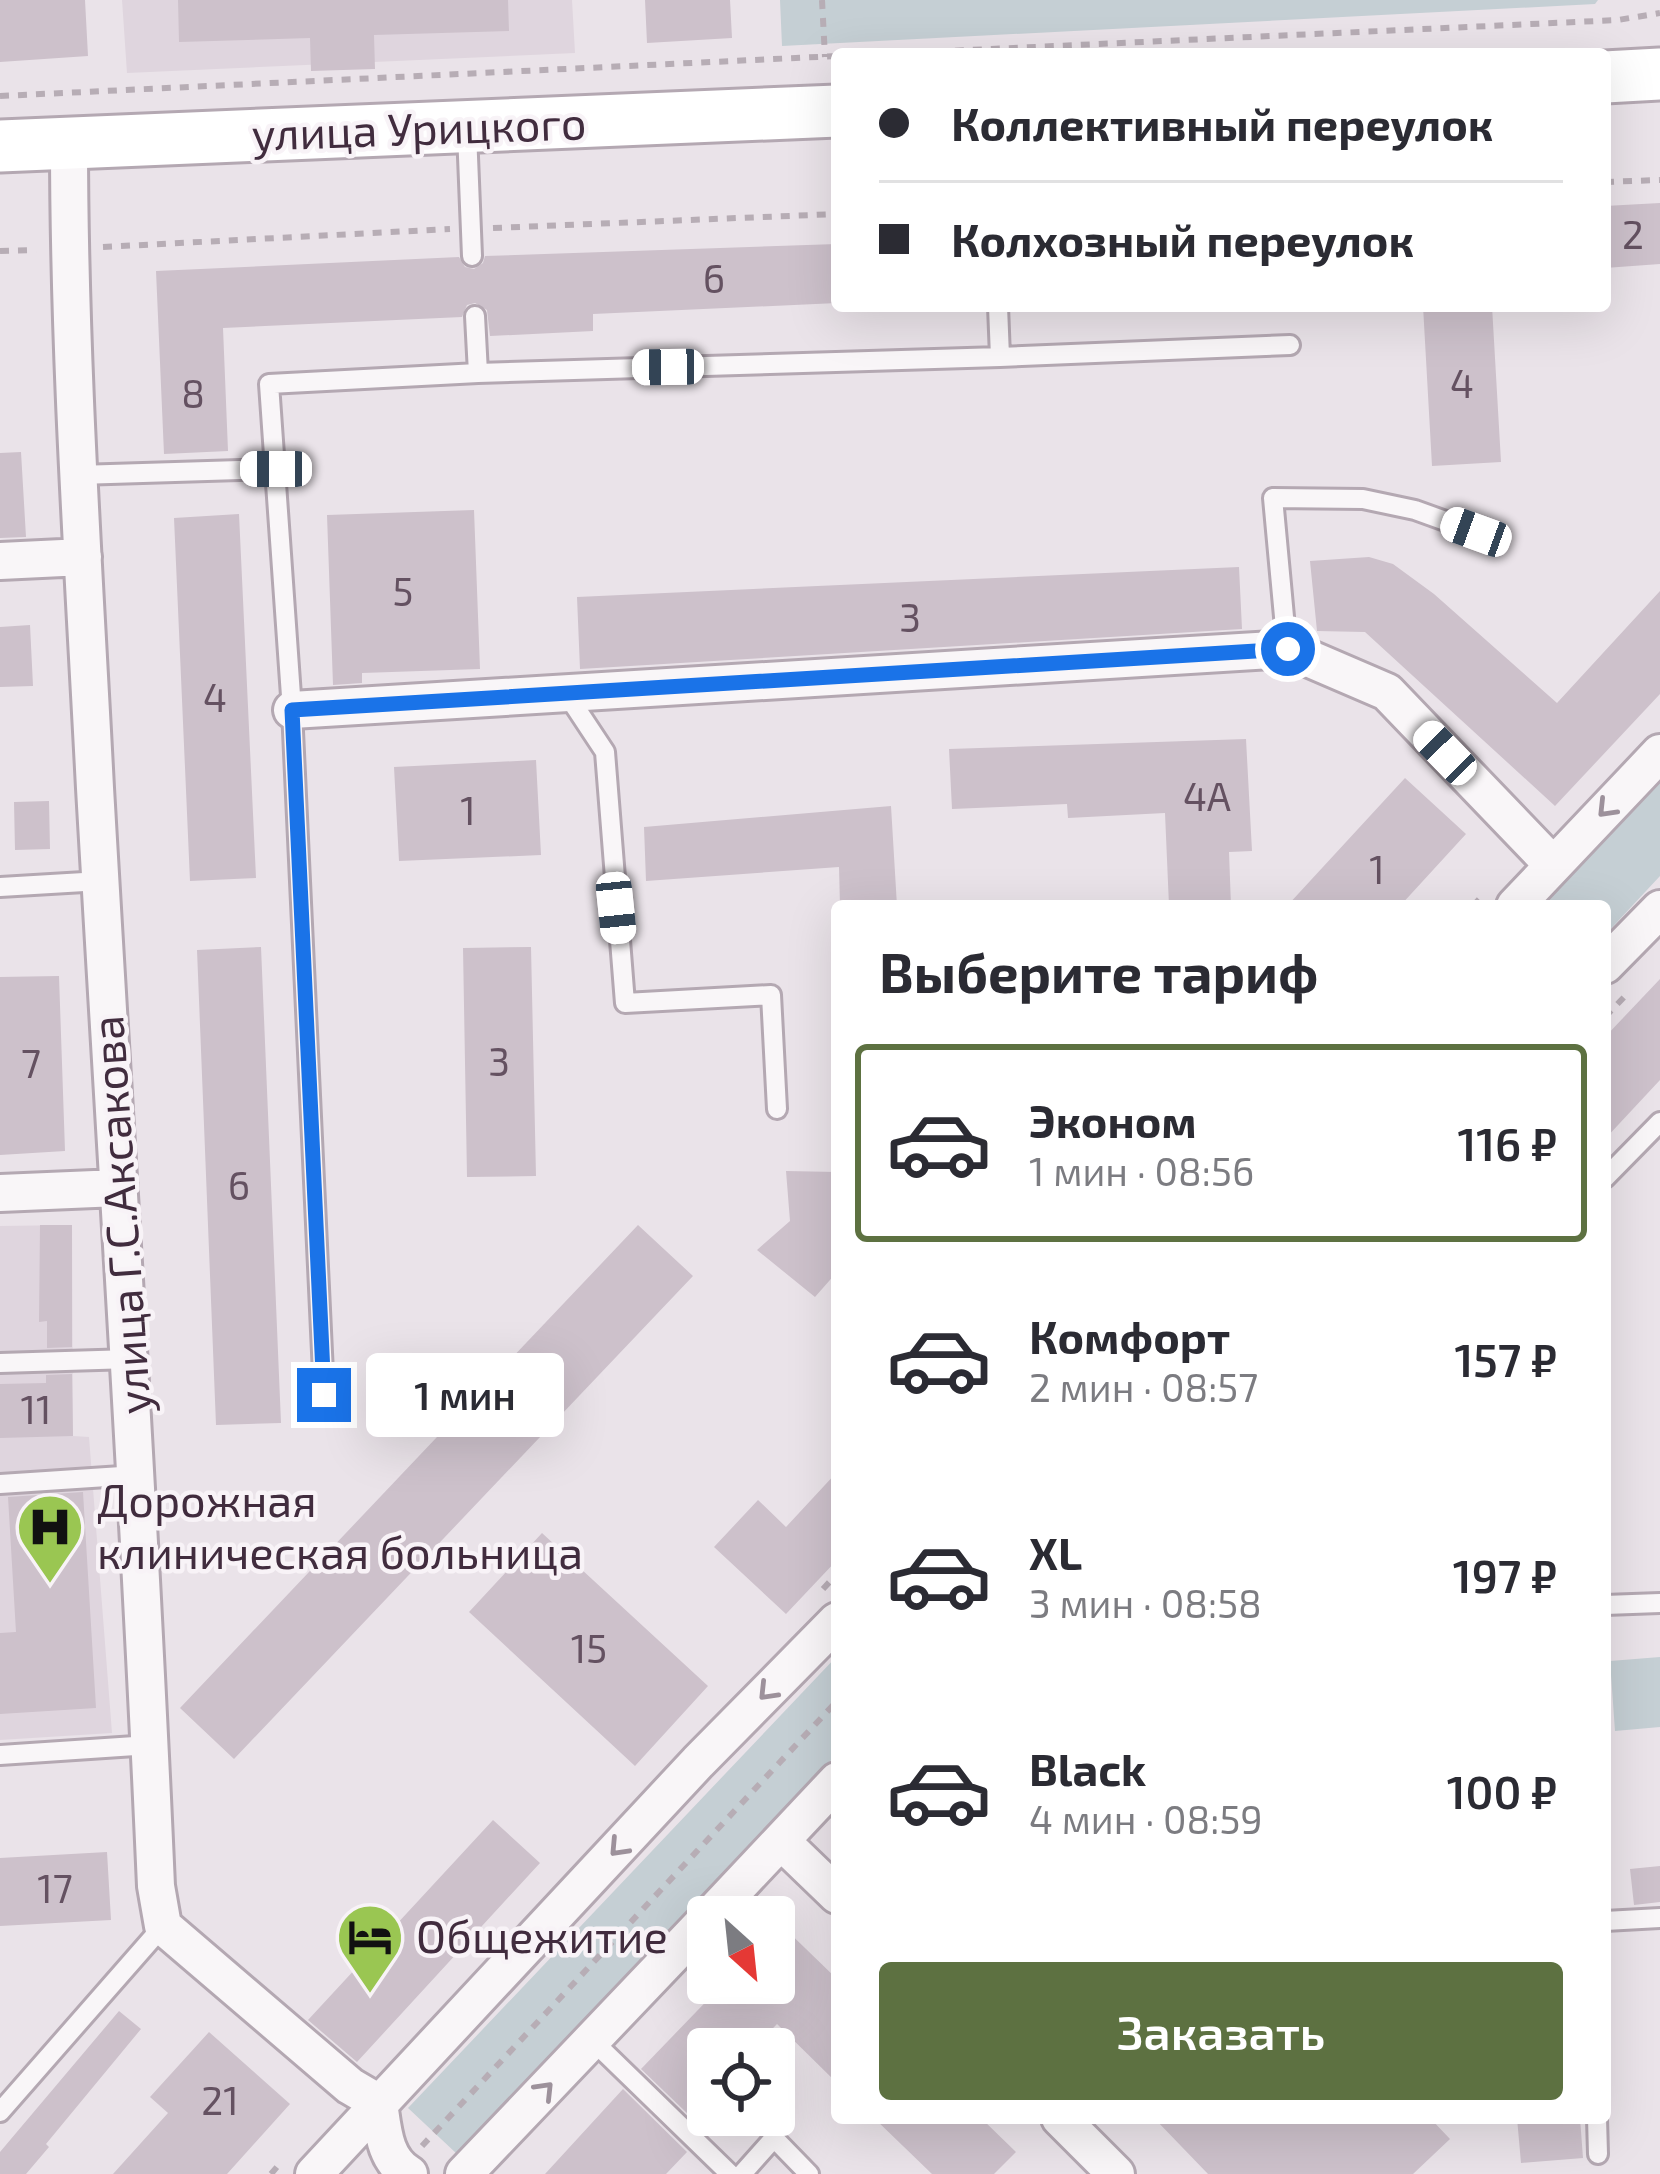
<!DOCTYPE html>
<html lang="ru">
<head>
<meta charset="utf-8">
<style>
	body { margin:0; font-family:"Exo 2",sans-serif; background:#f7f7f7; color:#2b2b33; height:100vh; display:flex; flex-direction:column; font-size:45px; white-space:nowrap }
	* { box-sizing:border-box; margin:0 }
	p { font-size:39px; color:#7c7c81 }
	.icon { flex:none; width:66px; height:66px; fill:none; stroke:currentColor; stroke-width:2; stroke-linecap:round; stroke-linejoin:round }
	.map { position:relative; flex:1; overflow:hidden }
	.drawer { position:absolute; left:831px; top:900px; width:780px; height:1224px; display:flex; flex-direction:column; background:#fff; border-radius:12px; box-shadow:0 12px 48px #0002 }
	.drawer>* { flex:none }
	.top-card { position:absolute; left:831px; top:48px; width:780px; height:264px; border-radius:12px; box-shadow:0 12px 48px #0002; display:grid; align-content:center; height:264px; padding:0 48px; background:#fff }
	.needle { width:78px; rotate:153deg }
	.controls { position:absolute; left:687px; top:1896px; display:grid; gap:24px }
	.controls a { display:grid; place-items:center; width:108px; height:108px; border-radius:12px; background:#fff; box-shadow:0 12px 48px #0002; font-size:60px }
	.end { position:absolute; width:54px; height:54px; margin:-27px; border:15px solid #1a73e8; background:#fff; box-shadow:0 0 0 6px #fff }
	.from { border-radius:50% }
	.bubble { position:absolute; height:84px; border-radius:12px; background:#fff; box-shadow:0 12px 48px #0002; font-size:39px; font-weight:600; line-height:84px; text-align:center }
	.car { position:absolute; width:36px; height:72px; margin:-36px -18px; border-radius:15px; box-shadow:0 0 9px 3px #0007; background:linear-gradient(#fff 24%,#345 0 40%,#fff 0 76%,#345 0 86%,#fff 0) }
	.top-card b { display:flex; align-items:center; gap:42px; height:114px; font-size:45px }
	.top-card b+b { border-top:3px solid #e1e1e2 }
	.top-card i { width:30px; height:30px; background:#2b2b33 }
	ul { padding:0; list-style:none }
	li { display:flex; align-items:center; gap:36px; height:198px; margin:0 24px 18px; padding:0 24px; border:6px solid transparent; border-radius:12px }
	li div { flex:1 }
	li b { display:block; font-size:45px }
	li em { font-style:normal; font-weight:600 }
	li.on { border-color:#5d7141 }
	li>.icon { width:108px; height:108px; stroke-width:1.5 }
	h2 { padding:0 48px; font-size:54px; line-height:144px }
	.action { display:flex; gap:24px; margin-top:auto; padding:24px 48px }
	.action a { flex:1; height:138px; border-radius:12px; background:#5d7141; color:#fff; font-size:48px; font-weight:600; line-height:138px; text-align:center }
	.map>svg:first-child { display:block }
	.built { fill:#dfd5de }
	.green { fill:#c5cfd4 }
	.building { fill:#cdc1cb }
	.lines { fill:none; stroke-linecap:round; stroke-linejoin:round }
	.service-casing { stroke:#b4a8b2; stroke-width:24 }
	.minor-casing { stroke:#b4a8b2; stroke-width:42 }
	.secondary-casing { stroke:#b4a8b2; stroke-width:57 }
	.path { stroke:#b7adb5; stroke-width:6; stroke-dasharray:9 9; stroke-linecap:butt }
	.service { stroke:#f9f6f8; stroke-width:18 }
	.minor { stroke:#f9f6f8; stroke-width:36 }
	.secondary { stroke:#fff; stroke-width:51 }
	.oneway { stroke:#9d919b }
	.route { stroke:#1a73e8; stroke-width:15 }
	.labels { text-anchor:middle; stroke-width:9; stroke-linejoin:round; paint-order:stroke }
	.number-label { font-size:39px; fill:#645161 }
	.street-label { font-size:45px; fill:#412c3e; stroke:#f8f3f7 }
	.poi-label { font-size:45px; fill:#412c3e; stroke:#f8f3f7; text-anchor:start }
</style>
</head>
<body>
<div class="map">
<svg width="1660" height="2174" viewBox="0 0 1660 2174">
	<rect width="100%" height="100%" fill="#eae3e9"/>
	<path class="built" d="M122,0H572L575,53L127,73Z
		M72,1225L73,1436L89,1437L112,1733L0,1740V1226Z"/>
	<path class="green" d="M780,0H1598L1595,4L782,46Z
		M1660,769V876L1605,935V906H1532Z
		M837,1656V1754L457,2154L408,2108Z
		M1660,1657V1727L1615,1731L1610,1661Z"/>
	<path class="building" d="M0,0H85L88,56L0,62Z
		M178,0H508L509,31L374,35L375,69L311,71L310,38L179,42Z
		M645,0H730L732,38L647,43Z
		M1660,203V264L1605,268V206Z
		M837,244V303L593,314V331L490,336L487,310L475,303L467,305L462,317L223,328L228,451L164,454L156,271L459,257L465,267L474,269L483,263L485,256Z
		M1423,306H1492L1501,462L1432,466Z
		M21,452L26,537L0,538V453Z
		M474,510L480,669L362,673V683L333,685L327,515Z
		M239,514L256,878L190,881L174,518Z
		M1369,557L1393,564L1434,594L1557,703L1660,591V694L1555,806L1365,632L1317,631L1310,561Z
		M1239,567L1242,629L580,669L577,597Z
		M30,625L33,686L0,687V627Z
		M1246,739L1252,851L1229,852L1231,906H1169L1165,813L1068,818L1067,804L952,809L949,749Z
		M536,760L541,855L399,861L394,767Z
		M1405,778L1466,834L1400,906H1287Z
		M49,801L50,849L15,850L14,802Z
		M891,806L897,906H840L839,867L646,881L644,827Z
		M261,947L281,1423L216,1425L197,950Z
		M531,947L536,1176L467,1177L463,948Z
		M59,976L65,1151L0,1155V977Z
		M1660,979V1080L1605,1139V1037Z
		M786,1171L837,1172V1272L815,1297L757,1250L790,1221Z
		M40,1225H72V1347L47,1348V1321L39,1322Z
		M638,1225L693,1276L234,1759L180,1708Z
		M72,1374L73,1436L0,1438V1384L46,1383V1375Z
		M837,1472V1560L786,1614L714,1547L758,1500L786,1527Z
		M83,1492L96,1708L0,1714V1633L16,1632L8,1497Z
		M542,1533L708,1686L635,1766L469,1612Z
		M493,1820L540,1863L357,2062L308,2020Z
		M107,1852L111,1920L0,1926V1858Z
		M1660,1866V1902L1634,1905L1630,1869Z
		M774,1918L837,1979V2083L777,2024L753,2049H708V2095L689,2115L641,2069L724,1983H774Z
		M119,2011L141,2029L46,2144L49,2147L26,2174H0V2152Z
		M209,2032L290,2104L227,2174H113L168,2113L150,2097Z
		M623,2089L687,2152L666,2174H545Z
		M874,2118H981L1016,2152L994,2174H932Z
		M1154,2118H1430L1450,2139L1413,2174H1208Z
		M1517,2118H1580L1583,2158L1521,2163Z"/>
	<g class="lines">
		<g class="service-casing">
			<path id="service" d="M467,132L472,256
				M475,316L478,373L1000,357L998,306
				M1000,357L1290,345
				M78,475L276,469
				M1287,649L1273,498L1363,499L1415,510L1476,532
				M566,693L605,752L625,1003L771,995L777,1109
				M0,887L101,881
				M1605,1178L1660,1122
				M0,1363L131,1359
				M324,1395L292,710L269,384L478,373
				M0,1484L137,1475
				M1605,1605L1660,1603
				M0,1755L150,1745
				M1605,1921L1660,1918
				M592,2040L730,2174
				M0,2112L163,1926
				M1597,2118L1598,2154
				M742,2174L774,2138L809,2174"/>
		</g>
		<g class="minor-casing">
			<path id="minor" d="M69,143C69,358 84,573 95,788C116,1154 140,1520 156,1886L163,1926L350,2086L379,2103
				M0,561L83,557
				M292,710L1287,649L1387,692L1553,865
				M1515,906L1660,753
				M1605,965L1660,909
				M0,1193L118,1188
				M781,1841L837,1895
				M709,1917L837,1781
				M379,2103C383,2129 384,2160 409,2174
				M1060,2118L1116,2174
				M314,2174L698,1762L837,1621
				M464,2174L708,1918"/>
		</g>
		<g class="secondary-casing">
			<path id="secondary" d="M1605,77L1660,74
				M0,146L837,111"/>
		</g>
		<path class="path" d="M822,0L825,57
			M883,54L1618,20L1660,13
			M0,96L837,56
			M1605,182L1660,180
			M493,228L837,214
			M103,247L450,229
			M0,251L36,250
			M1473,906L1484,894
			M1605,1017L1629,992
			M823,1589L837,1574
			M422,2146L837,1701
			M271,2174L282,2161"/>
		<use href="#service" class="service"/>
		<use href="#minor" class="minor"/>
		<use href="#secondary" class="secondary"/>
	</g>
	<defs><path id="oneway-chevron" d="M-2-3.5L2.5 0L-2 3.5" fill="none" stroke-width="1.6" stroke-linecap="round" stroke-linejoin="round" transform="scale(3)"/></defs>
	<g class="oneway">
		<use href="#oneway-chevron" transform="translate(1606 809) rotate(134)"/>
		<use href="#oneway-chevron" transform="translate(767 1692) rotate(134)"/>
		<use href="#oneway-chevron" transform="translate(618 1848) rotate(133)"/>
		<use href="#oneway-chevron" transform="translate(545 2090) rotate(-46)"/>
	</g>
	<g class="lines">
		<path class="route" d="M324,1395L292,710L1288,649"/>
	</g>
	<defs>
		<g id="hospital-pin" transform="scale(3.45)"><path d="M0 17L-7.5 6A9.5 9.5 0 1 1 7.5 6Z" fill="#9ac652" stroke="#f8f3f7"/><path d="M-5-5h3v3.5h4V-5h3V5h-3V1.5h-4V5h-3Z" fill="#111"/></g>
		<g id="hotel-pin" transform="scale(3.45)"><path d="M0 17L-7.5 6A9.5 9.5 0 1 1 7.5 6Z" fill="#9ac652" stroke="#f8f3f7"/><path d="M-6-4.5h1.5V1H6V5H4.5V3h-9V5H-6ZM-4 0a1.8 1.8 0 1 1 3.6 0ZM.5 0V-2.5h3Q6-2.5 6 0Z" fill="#111"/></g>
	</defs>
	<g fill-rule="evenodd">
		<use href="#hospital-pin" x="50" y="1527"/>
		<use href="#hotel-pin" x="370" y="1937"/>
	</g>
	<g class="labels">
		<g class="number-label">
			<text x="1633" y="249">2</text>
			<text x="714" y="293">6</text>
			<text x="1462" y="398">4</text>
			<text x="193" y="408">8</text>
			<text x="403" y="606">5</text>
			<text x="910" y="632">3</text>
			<text x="215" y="712">4</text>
			<text x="1207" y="811">4А</text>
			<text x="468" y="825">1</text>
			<text x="1377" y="884">1</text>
			<text x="499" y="1076">3</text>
			<text x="31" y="1078">7</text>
			<text x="239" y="1200">6</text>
			<text x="36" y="1424">11</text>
			<text x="589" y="1663">15</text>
			<text x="55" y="1903">17</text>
			<text x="220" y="2115">21</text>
		</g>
		<g class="street-label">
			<text transform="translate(419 129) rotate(-2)" y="16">улица Урицкого</text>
			<text transform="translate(121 1215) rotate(-94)" y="16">улица Г.С.Аксакова</text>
		</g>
		<g class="poi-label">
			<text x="97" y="1517">Дорожная<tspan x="97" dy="52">клиническая больница</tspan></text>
			<text x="416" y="1953">Общежитие</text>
		</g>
	</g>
</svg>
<div class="controls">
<a><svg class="needle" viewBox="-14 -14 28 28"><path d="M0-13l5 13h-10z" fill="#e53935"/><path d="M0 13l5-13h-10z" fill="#7c7c81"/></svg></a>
<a><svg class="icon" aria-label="locate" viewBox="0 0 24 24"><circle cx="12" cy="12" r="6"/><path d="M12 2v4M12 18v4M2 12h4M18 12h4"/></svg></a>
</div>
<i class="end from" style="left:1288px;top:649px"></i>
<i class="end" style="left:324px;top:1395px"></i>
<div class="bubble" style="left:366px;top:1353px;width:198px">1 мин</div>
<i class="car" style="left:668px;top:367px;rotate:269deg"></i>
<i class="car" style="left:276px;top:469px;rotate:270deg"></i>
<i class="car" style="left:1476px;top:532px;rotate:290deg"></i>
<i class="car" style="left:1445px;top:753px;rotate:316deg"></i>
<i class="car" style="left:616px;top:908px;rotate:174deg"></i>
<div class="top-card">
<b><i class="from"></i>Коллективный переулок</b>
<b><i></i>Колхозный переулок</b>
</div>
<section class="drawer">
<h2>Выберите тариф</h2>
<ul>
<li class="on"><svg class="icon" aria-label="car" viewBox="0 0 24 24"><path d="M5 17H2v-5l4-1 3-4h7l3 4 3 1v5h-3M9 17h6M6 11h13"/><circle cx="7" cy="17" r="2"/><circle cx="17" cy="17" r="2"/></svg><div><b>Эконом</b><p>1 мин · 08:56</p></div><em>116 ₽</em></li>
<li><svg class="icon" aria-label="car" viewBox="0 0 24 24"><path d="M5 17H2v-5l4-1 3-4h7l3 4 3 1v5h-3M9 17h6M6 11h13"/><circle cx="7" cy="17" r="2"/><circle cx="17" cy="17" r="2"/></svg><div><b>Комфорт</b><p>2 мин · 08:57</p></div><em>157 ₽</em></li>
<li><svg class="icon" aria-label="car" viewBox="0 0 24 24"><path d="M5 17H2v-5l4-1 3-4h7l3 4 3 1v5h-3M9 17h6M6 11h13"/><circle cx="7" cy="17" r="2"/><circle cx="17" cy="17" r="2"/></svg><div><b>XL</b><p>3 мин · 08:58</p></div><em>197 ₽</em></li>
<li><svg class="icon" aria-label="car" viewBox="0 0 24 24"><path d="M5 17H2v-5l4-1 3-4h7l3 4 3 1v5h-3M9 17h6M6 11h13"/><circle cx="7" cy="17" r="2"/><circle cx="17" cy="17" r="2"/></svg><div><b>Black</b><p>4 мин · 08:59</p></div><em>100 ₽</em></li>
</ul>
<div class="action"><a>Заказать</a></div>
</section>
</div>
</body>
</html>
